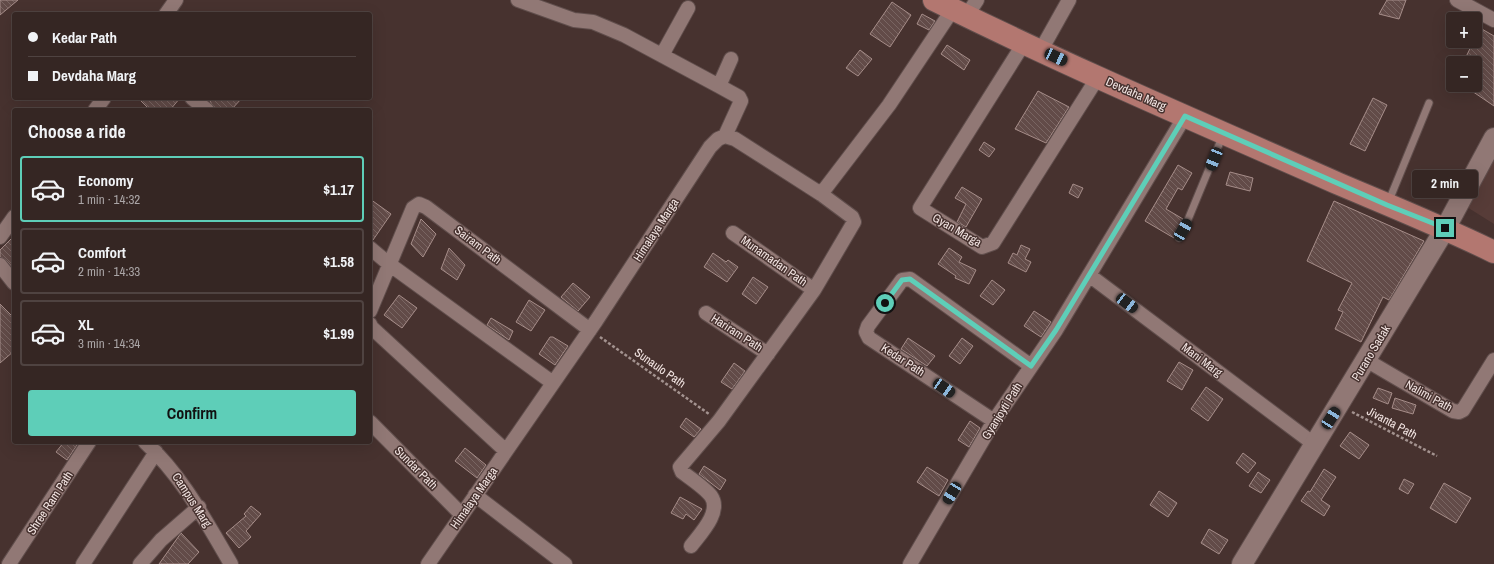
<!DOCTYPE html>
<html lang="en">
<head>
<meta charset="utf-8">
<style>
	body { margin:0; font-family:"Archivo Narrow",sans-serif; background:#403230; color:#f1f3f6; height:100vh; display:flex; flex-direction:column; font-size:15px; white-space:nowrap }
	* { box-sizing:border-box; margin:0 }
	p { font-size:13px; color:#aaa5a6 }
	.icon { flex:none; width:22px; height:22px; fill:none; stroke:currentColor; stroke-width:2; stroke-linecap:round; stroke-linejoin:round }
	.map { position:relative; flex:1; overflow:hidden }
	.drawer { position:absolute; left:12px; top:108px; width:360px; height:336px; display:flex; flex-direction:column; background:#352623; border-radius:4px; box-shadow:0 4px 16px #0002,0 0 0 1px #4f4341 }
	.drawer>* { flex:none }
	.guide { position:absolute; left:12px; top:12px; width:360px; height:88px; border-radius:4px; box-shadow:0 4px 16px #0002,0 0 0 1px #4f4341; display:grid; align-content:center; height:88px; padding:0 16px; background:#352623 }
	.controls { position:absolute; left:1446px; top:12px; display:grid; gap:8px }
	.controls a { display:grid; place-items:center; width:36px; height:36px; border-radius:4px; background:#352623; box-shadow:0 4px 16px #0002,0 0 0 1px #4f4341; font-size:20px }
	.end { position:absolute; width:18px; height:18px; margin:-9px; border:5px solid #5eceb8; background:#111; box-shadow:0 0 0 2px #111 }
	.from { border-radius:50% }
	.bubble { position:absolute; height:28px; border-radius:4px; background:#352623; box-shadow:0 4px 16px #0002,0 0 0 1px #4f4341; font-size:13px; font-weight:700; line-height:28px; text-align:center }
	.car { position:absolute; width:12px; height:24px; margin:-12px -6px; border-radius:5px; box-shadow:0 0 3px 1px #0007; background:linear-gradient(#222 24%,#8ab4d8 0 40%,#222 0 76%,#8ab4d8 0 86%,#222 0) }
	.guide b { display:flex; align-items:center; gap:14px; height:38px; font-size:15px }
	.guide b+b { border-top:1px solid #4f4341 }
	.guide i { width:10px; height:10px; background:#f1f3f6 }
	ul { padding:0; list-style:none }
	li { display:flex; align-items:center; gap:12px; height:66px; margin:0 8px 6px; padding:0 8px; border:2px solid #4f4341; border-radius:4px }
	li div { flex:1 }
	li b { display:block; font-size:15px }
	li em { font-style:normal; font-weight:700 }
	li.selected { border-color:#5eceb8 }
	li>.icon { width:36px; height:36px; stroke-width:1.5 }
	h2 { padding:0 16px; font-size:18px; line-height:48px }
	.button { display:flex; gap:8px; margin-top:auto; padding:8px 16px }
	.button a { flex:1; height:46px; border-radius:4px; background:#5eceb8; color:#111; font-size:16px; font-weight:700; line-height:46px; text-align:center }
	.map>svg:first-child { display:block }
	.built { fill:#573c38 }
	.building { fill:url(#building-back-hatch); stroke:#a68d89 }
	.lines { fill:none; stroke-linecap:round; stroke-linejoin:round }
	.service-casing { stroke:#604e4c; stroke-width:9 }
	.minor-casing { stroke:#604e4c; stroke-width:16 }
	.secondary-casing { stroke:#604e4c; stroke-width:22 }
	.primary-casing { stroke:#604e4c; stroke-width:24 }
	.path { stroke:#a3928f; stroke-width:2.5; stroke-dasharray:3 2; stroke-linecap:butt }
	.service { stroke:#917875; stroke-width:7 }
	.minor { stroke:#917875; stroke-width:14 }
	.secondary { stroke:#917875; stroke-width:20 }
	.primary { stroke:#b37770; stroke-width:22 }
	.route { stroke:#5eceb8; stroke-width:5 }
	.labels { text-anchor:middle; stroke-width:3; stroke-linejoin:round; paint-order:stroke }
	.street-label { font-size:12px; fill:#f3e5e3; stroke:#47322f }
</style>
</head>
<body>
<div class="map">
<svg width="1494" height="564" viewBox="0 0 1494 564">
	<defs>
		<pattern id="building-back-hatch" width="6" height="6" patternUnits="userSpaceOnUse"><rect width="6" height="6" fill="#624b48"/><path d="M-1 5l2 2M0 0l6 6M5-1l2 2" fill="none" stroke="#796562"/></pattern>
	</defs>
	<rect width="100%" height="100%" fill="#47322f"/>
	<path class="built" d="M1494,157V224L1467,207Z"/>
	<path class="building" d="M0,0H18L0,15Z
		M1387,0H1406L1399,19L1379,14Z
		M892,2L911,15L890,47L870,34Z
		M922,14L935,21L929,30L917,24Z
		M1480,28L1494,36V106L1463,85H1475V63H1463Z
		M947,45L970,60L964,70L941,54Z
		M860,50L872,59L858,76L846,68Z
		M1038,91L1069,107L1046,143L1015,129Z
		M138,98H180L170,110H150Z
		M213,98H242L231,110H215L210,101Z
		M1373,98L1387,105L1365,151L1350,144Z
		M984,142L995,149L989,157L979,150Z
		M1178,165L1192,173L1182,190L1178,188L1166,209L1183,219L1174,238L1145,221Z
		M1230,172L1253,178L1250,191L1226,185Z
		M1073,184L1083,188L1078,198L1069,193Z
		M962,187L982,199L966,227L957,222L966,204L955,198Z
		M370,199L391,214L373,240H370Z
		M1334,201L1424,241L1389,300L1383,297L1361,342L1335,329L1343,312L1338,310L1352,283L1307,261Z
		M421,219L436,234L423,257L411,244Z
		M14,236V269L6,260L0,257V250Z
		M1021,245L1030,249L1025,259L1031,262L1026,272L1008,263L1013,253L1017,255Z
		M449,248L465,265L457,280L441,269Z
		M949,248L962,257L959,262L976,270L969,284L955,278L956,276L938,264Z
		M713,253L726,262L728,260L738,267L727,282L704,267Z
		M753,277L768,287L756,304L742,294Z
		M992,280L1005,290L993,305L980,296Z
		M573,283L590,297L578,311L561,297Z
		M399,295L417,308L402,328L384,315Z
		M529,300L545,310L531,331L516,322Z
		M0,304L14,318V351L0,363Z
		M1034,311L1051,322L1041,337L1024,326Z
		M491,318L513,331L509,340L487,325Z
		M550,337H553L568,346L555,365L539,354Z
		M908,338L935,356L927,366L901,349Z
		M962,338L973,346L960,364L949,356Z
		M1179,362L1193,370L1182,390L1167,381Z
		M734,363L745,371L732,389L721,382Z
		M1206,387L1223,399L1208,421L1191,409Z
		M1378,388L1392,393L1388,404L1373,398Z
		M1395,398L1416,405L1413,414L1392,408Z
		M686,418L701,429L694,437L680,427Z
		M970,421L980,428L969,447L958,440Z
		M1350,432L1369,445L1359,459L1340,446Z
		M64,442H79L67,460L56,452Z
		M465,448L486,465L477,478L455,461Z
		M1243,453L1256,463L1248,473L1236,463Z
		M704,466L726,480L720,490L699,474Z
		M927,467L948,480L939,496L917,482Z
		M1324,469L1336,477L1321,500L1330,506L1324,516L1301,501L1308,491L1310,492Z
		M1258,472L1270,480L1261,493L1249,486Z
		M1404,479L1414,484L1408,494L1399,489Z
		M1444,483L1471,498L1456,523L1430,508Z
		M1159,491L1177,503L1168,517L1150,505Z
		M680,497L702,509L694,520L686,514L683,519L671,513Z
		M251,506L261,514L246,531L251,537L239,548L226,533L246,516L244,514Z
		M1209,529L1228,540L1219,554L1201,543Z
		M181,533L199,552L188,564H159Z"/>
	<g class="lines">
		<g class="service-casing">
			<path id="service" d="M1388,203L1429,103
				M1179,238L1187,222L1223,135"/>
		</g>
		<g class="minor-casing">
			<path id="minor" d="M1457,0L1494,20
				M166,14L176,0
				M967,15L977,0
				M1024,43L920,208L982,247L993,243L1098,77
				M1041,50L1069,0
				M662,55L688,8
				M719,86L731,59
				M192,98L207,110
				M95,110L104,98
				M725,136L735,139L821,194
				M733,233L814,290
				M0,237L14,217
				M370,248L389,264L553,383
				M0,265L14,283
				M1089,275L1314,444
				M370,311L413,208L419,204L426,207L590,330
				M706,313L768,354
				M370,324L371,327L506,451
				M1366,360L1453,411L1459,412L1463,410L1494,360
				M994,421L869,338L866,332L868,326L902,280L910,279L1031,366
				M370,422L462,515
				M145,442C183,477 205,520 231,564
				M475,495L565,564
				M691,546C700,534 722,512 711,496C705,488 690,478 682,472L680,467L719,421L814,290L854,222L852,217L821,194L889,105L953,9
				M9,564L89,442
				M83,564L156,452
				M140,564L161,540L199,507
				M428,564L596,321L710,147L718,139L725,136L741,101L739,97L719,86L624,35L593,22L574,20L518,0
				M910,564L994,421L1056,330L1185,116"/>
		</g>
		<g class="secondary-casing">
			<path id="secondary" d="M1242,564L1445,229L1494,138"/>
		</g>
		<g class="primary-casing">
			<path id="primary" d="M934,0C1067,66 1203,124 1339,184C1391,206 1443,227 1494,252"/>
		</g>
		<path class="path" d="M600,337L709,414
			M1352,412L1437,456"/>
		<use href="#service" class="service"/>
		<use href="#minor" class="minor"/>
		<use href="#secondary" class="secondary"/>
		<use href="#primary" class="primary"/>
	</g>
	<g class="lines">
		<path class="route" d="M885,303L902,280L910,279L1031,366L1056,330L1185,116L1387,205L1445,228"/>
	</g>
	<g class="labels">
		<g class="street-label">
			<text transform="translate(1136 94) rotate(24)" y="4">Devdaha Marg</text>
			<text transform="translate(656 230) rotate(-57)" y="4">Himalaya Marga</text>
			<text transform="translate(957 230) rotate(30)" y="4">Gyan Marga</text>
			<text transform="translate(478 245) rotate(37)" y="4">Sairam Path</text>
			<text transform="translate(774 261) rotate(35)" y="4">Munamadan Path</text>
			<text transform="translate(737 333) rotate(33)" y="4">Hariram Path</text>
			<text transform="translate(1371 353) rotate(-59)" y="4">Purano Sadak</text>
			<text transform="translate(903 360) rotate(33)" y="4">Kedar Path</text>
			<text transform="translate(1202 360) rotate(37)" y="4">Mani Marg</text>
			<text transform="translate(660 368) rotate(35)" y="4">Sunaulo Path</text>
			<text transform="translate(1429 396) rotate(29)" y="4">Nalimi Path</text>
			<text transform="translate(1002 411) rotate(-58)" y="4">Gyanjoyti Path</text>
			<text transform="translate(1392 423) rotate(28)" y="4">Jivanta Path</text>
			<text transform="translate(416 468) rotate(45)" y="4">Sundar Path</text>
			<text transform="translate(474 498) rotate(-55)" y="4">Himalaya Marga</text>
			<text transform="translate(192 500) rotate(57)" y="4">Campus Marg</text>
			<text transform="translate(50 503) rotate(-57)" y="4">Shree Ram Path</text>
		</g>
	</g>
</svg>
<div class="controls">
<a>+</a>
<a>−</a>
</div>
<i class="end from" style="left:885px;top:303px"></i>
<i class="end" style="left:1445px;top:228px"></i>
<div class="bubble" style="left:1412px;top:170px;width:66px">2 min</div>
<i class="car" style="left:1056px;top:57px;rotate:115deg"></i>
<i class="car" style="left:1214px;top:159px;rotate:202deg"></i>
<i class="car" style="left:1183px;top:230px;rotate:30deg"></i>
<i class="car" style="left:1127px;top:303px;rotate:127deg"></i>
<i class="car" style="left:944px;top:388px;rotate:124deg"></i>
<i class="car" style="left:1331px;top:418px;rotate:33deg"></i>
<i class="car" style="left:952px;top:493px;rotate:211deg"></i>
<div class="guide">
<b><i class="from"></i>Kedar Path</b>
<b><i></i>Devdaha Marg</b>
</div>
<section class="drawer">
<h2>Choose a ride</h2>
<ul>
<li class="selected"><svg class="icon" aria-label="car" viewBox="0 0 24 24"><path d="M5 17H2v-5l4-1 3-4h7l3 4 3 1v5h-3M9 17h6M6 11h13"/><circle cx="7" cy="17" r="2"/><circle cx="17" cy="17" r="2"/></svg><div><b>Economy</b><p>1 min · 14:32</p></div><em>$1.17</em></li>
<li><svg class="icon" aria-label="car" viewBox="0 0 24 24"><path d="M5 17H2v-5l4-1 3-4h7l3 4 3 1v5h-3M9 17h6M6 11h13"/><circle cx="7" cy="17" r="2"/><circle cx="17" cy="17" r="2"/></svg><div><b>Comfort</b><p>2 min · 14:33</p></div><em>$1.58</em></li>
<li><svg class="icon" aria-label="car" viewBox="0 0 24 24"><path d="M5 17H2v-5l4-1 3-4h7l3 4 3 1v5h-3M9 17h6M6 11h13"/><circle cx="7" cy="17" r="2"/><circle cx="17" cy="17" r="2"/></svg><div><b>XL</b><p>3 min · 14:34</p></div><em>$1.99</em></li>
</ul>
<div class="button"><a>Confirm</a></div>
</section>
</div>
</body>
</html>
